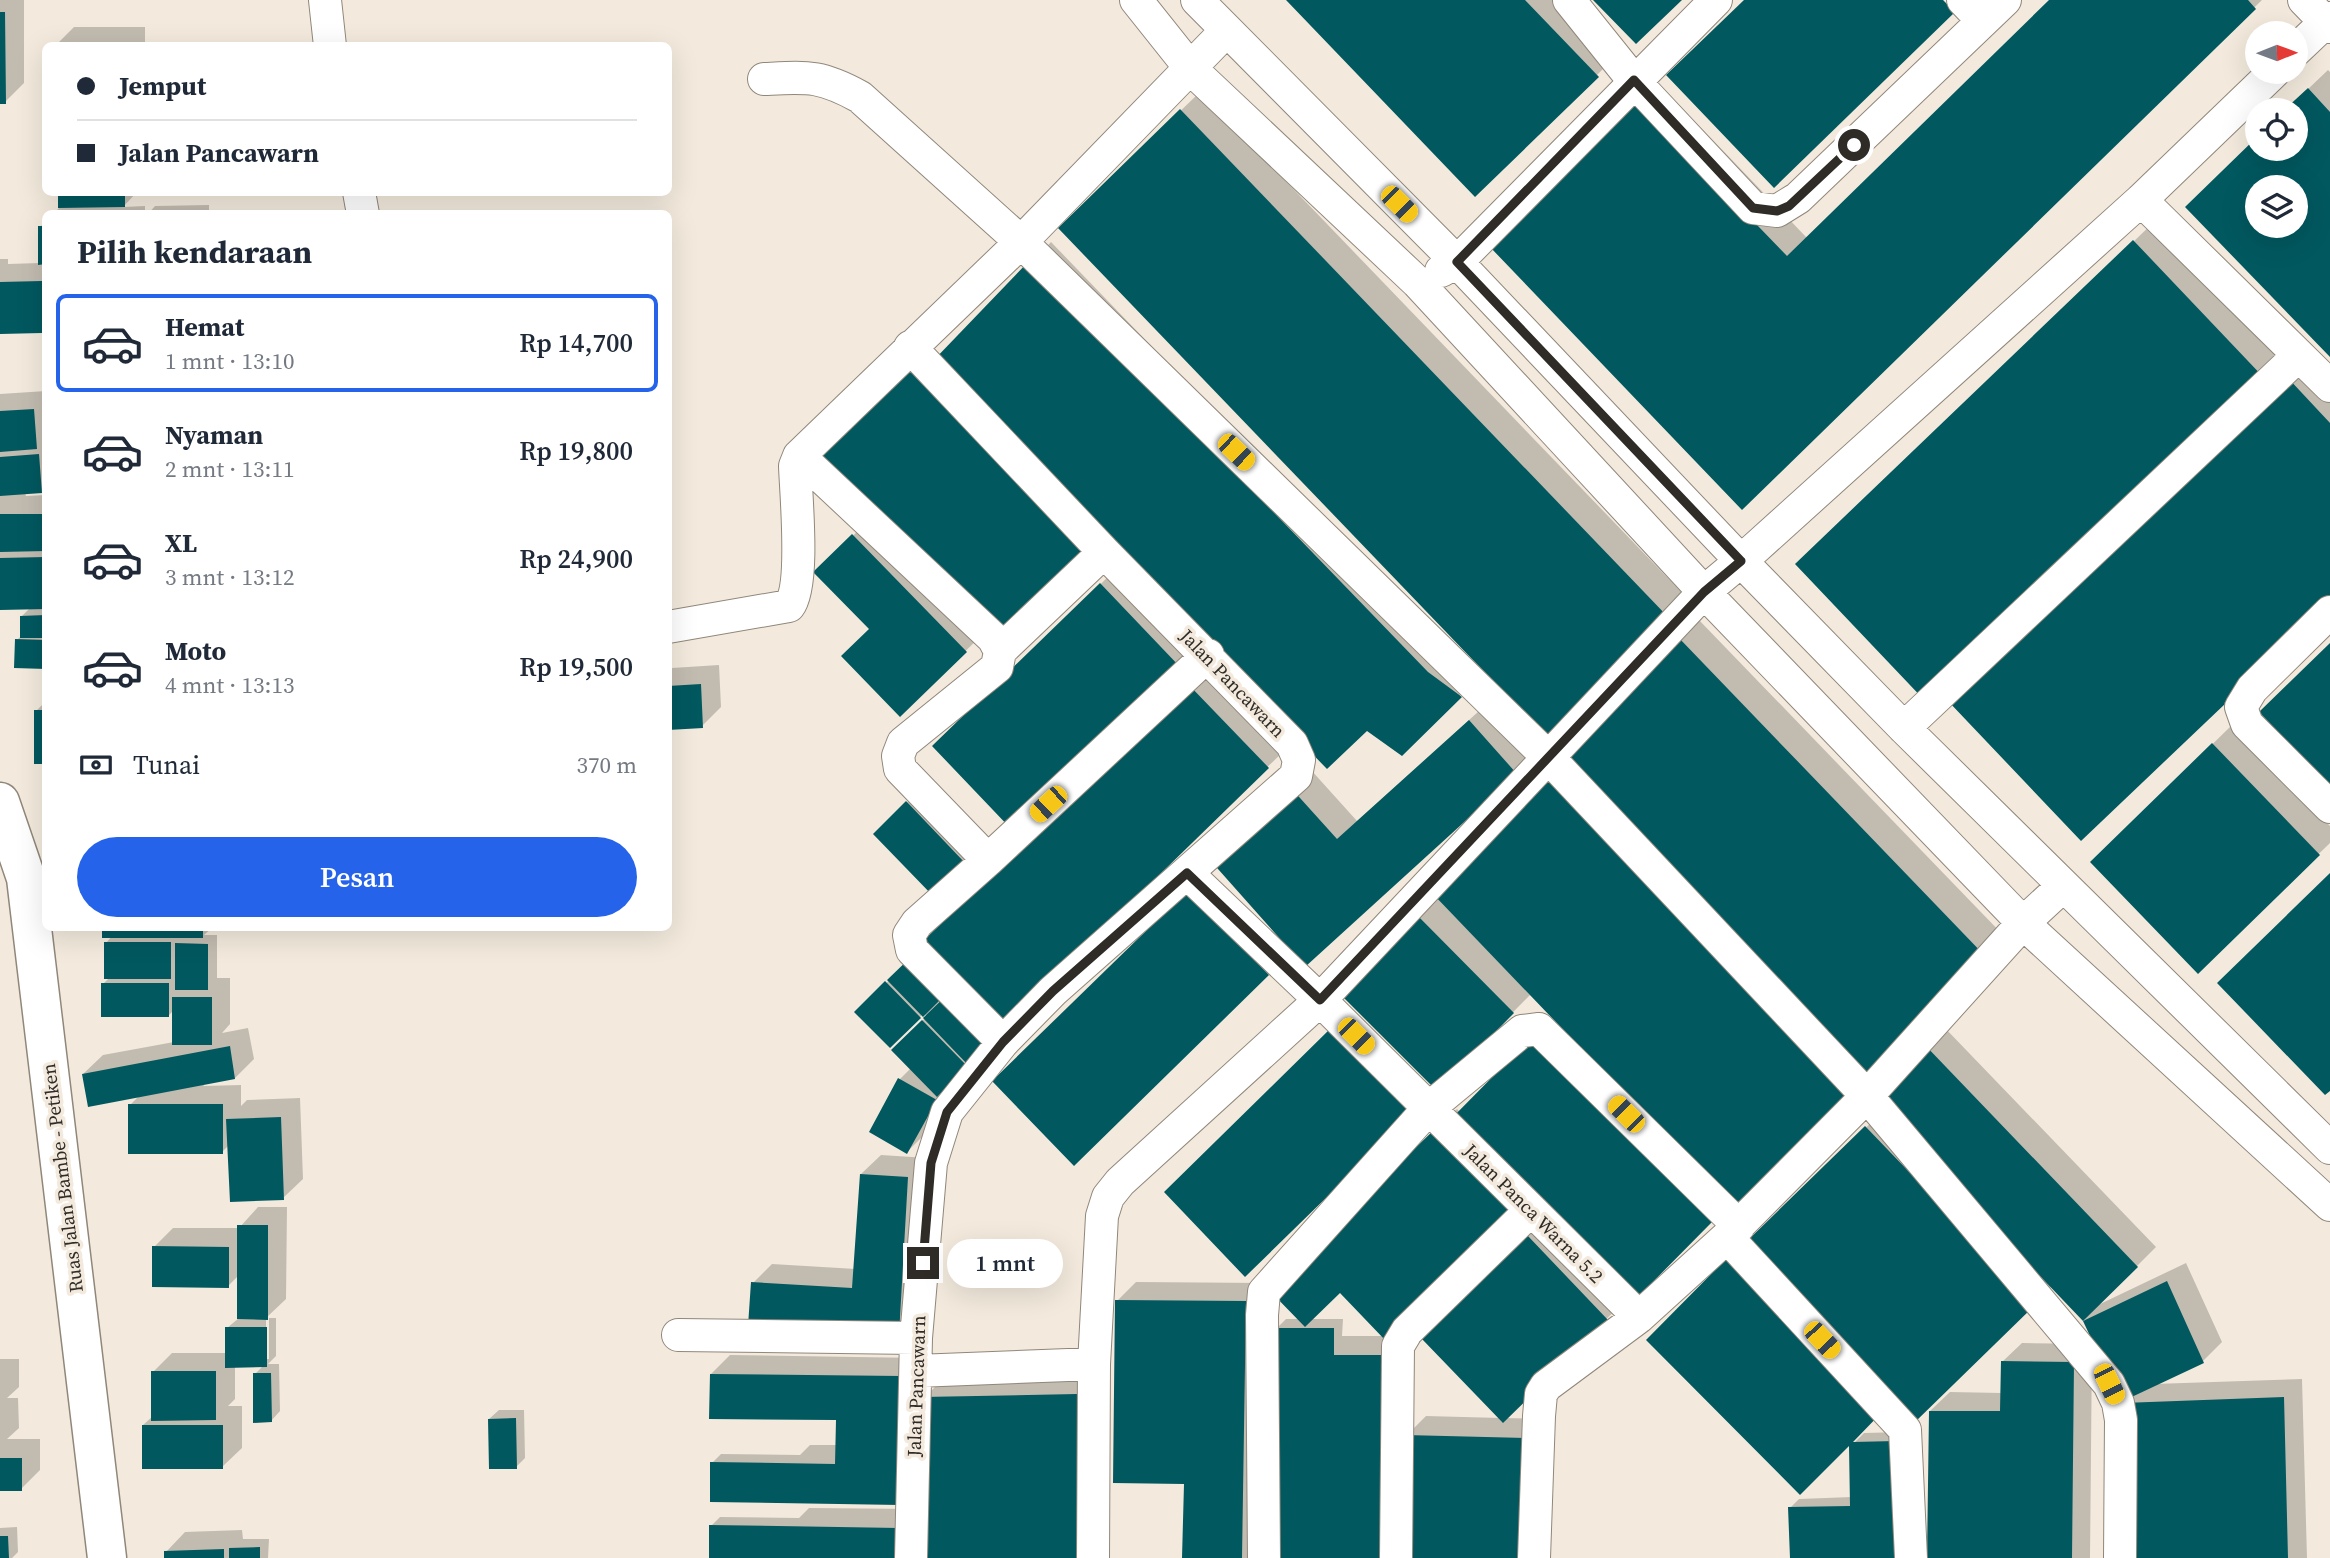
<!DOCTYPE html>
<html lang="id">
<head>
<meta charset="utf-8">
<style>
	body { margin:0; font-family:"Source Serif 4",serif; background:#f2f2f3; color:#1f2937; height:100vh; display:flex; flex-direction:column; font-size:26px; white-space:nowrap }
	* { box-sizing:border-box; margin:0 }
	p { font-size:23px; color:#747a83 }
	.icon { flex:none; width:38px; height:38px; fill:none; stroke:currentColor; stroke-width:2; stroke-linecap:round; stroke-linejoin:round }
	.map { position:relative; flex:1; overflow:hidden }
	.sheet { position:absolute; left:42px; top:210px; width:630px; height:721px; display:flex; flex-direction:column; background:#fff; border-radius:10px; box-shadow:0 7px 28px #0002 }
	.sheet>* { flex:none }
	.banner { position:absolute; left:42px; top:42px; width:630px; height:154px; border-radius:10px; box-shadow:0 7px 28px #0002; display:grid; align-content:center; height:154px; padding:0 35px; background:#fff }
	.needle { width:46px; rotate:89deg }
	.fabs { position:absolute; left:2245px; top:21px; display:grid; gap:14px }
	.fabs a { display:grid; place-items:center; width:63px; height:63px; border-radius:50%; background:#fff; box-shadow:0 7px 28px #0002; font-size:35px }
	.end { position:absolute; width:32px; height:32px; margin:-16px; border:9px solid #2f2c27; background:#fff; box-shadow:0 0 0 4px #fff }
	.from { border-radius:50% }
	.bubble { position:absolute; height:49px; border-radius:24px; background:#fff; box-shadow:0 7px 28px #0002; font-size:23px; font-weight:600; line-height:49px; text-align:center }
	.car { position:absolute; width:21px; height:42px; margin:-21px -10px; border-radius:9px; box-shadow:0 0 5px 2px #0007; background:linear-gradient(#f5c518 24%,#345 0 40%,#f5c518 0 76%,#345 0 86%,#f5c518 0) }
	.banner b { display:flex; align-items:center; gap:24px; height:66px; font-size:26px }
	.banner b+b { border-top:2px solid #e0e1e3 }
	.banner i { width:18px; height:18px; background:#1f2937 }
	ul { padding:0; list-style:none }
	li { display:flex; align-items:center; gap:21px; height:98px; margin:0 14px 10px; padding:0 21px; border:4px solid transparent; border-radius:10px }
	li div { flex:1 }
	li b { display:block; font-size:26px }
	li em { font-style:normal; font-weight:600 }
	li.selected { border-color:#2563eb }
	li>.icon { width:63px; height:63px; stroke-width:1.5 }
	h2 { padding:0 35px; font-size:32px; line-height:84px }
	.pay { display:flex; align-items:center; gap:18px; height:77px; padding:0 35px; font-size:26px }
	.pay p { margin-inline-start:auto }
	.action { display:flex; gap:14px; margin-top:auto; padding:14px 35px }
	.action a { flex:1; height:80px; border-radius:42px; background:#2563eb; color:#fff; font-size:28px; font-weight:600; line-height:80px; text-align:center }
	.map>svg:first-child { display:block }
	.shadow { fill:#0003; fill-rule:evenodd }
	.building { fill:#02585f; fill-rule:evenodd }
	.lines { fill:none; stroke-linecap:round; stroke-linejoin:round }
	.minor-casing { stroke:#90877b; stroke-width:34 }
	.secondary-casing { stroke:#90877b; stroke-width:41 }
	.minor { stroke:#fff; stroke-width:32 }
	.secondary { stroke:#fff; stroke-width:38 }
	.route { stroke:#2f2c27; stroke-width:9 }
	.labels { text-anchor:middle; stroke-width:7; stroke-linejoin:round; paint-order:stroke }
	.street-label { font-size:19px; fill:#2f2c27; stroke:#f3eadd }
</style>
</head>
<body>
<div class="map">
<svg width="2330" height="1558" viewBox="0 0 2330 1558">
	<rect width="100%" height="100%" fill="#f3eadd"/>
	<path class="shadow" d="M0,0H24V83L5,102H0Z
		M1288,0H1562L1616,56L1597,75Z
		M2051,0H2262L1742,507L1659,84L1807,238Z
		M74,27H145V46H55Z
		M2328,70L2330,72V354L2188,207L2258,149H2296V110H2286ZM2258,187H2296V226H2258Z
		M1200,92L1687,598L1547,735L1060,228Z
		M60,192H137L123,207L145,206V214H53L60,207Z
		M209,205V214H148L155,206Z
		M46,221V328L42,332H0V259H8V264L40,263V227Z
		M2154,222L2284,361L2265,380L1816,545Z
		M1051,242L1447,653L1479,677L1401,754L1082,514L817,448L922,345L937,360Z
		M2307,359L2330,383V601L1951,701Z
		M46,391V487L41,492L25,493L26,496L46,495V667L17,640L22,635V616L30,608L0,586V394Z
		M873,516L985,632L900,715L871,629L816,572Z
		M1120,565L1199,647L1013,829L1054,630Z
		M1698,619L2005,937L1730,1201L1630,1301L1628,1298L1504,1418L1548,1419L1535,1558L1277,1328L1286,1319H1300L1271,1290L1457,1109L1460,1112L1612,1078L1531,994L1437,1089L1338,989L1567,765ZM1547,1217L1470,1292L1501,1418L1426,1416L1409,1433L1388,1336ZM1340,1291L1384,1336H1342L1343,1319H1311Z
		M719,665L721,707L702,726L668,728V672L672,668Z
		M1208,666L1287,748L1011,1017L926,1133L907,1152L900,1079L911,1068L894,1050L927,1016L924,1013L890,1046L857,1012Z
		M46,701V762L36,711Z
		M1489,702L1535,754L1306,965L1232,842L1311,770L1357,821Z
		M2232,725L2330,826V843L2198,971L2092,862Z
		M927,783L985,844L934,895L875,834Z
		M104,928H212L204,935H217V978H230V1024L222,1033L248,1028L254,1059L235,1078L203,1084L204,1086L241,1085V1106L247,1100L300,1098L303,1179L283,1198L229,1145L222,1152L130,1105L139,1096L83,1074L103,1055L174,1042V1010L169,1015L103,984L109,978L106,943L112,936H104Z
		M1943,1026L2156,1247L2098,1305L2186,1263L2222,1342L2203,1361L2154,1384L2302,1379L2307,1558H2129L2125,1404L2085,1320L2052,1286L1914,1420L1648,1340L1751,1236L1753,1238L1884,1110Z
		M881,1155L927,1158L917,1314L898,1334L753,1283L772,1264L856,1269L861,1174Z
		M258,1207H287L286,1299L266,1318V1359H269V1318H276V1356L268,1364H279L280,1411L271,1421L255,1374L263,1366H235V1399L228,1406H242V1448L222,1467L143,1425L153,1416V1372L172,1353H227V1328L239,1318V1275L228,1286L154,1247L173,1228H239Z
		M1136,1282L1264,1283L1260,1558H1185V1482L1117,1301Z
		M2022,1343L2092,1344L2090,1558H1929L1930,1411L1950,1392L2002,1393V1362Z
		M730,1355L920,1358L918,1484L712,1463L721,1454L800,1455L810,1445H837L838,1419L711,1374Z
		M0,1359H19V1387L7,1398H18L19,1428L7,1439H40V1470L21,1489H0Z
		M1096,1376L1099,1558H927L924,1398L943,1379Z
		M499,1410H524L525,1458L516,1467L489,1419Z
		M1904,1432L1907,1558H1792L1790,1508L1799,1499L1852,1497L1850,1447L1864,1433Z
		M809,1508L917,1509L905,1558H711V1526L720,1517L799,1518Z
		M17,1527L18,1552L12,1558H0V1528Z
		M242,1530L243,1539H269L268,1558H166V1552L185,1532Z"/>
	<path class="building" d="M1286,0H1525L1599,77L1475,197Z
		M1593,0H1682L1636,44Z
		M1744,0H1943L1955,12L1774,188L1666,75Z
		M2049,0H2248L2256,9L1742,510L1490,247L1638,102L1787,256Z
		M0,12H5L6,104H0Z
		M2308,88L2330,112V357L2185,207L2258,136V149H2296V110H2284ZM2258,187H2296V226H2258Z
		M1180,109L1669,618L1547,737L1058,228Z
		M58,192H125V207L58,208Z
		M38,226H46V264L38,265Z
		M2133,240L2267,381L1928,704L1795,564Z
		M1030,260L1428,672L1462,697L1402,756L1367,731L1327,769L932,362Z
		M42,281V333L0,334V282Z
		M902,363L1085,554L998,639L814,448Z
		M2287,377L2330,423V604L2081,841L1948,701Z
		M34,409L37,449L0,452V411Z
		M39,454L42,493L0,496V457Z
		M0,514H46V551L0,552Z
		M852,534L967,652L900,717L841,656L869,629L813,572Z
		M46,557V609L0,610V558Z
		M1100,583L1181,668L1013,831L932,746Z
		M46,615V638H20V616Z
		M1678,637L1987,958L1865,1077L1556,755Z
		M15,639L46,640V669L14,668Z
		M2330,643V787L2259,712Z
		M701,684L703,728L668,730V686Z
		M1188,684L1269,768L998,1032L917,947Z
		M34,710H46V764H34Z
		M1469,720L1517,774L1305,967L1210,860L1291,788L1337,839Z
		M2212,743L2320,855L2198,974L2090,862Z
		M1555,775L1863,1096L1741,1215L1433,894Z
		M906,801L967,865L934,897L873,834Z
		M2330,873V1091L2325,1095L2217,983Z
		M1188,890L1269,975L1074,1166L992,1081Z
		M1413,911L1514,1013L1437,1091L1335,989Z
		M102,928H203V938H102Z
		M104,942H171V979H104Z
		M175,943L208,944V990H175Z
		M914,954L950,990L923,1017L887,980Z
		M885,981L921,1018L890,1048L854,1012Z
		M101,983H169V1017H101Z
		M950,992L996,1040L969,1066L923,1018Z
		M172,997H212V1045H172Z
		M922,1020L968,1067L937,1097L891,1050Z
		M1331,1028L1413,1113L1245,1277L1164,1192Z
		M1530,1039L1712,1222L1631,1304L1449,1121Z
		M1923,1043L2138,1267L2083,1321L1869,1097Z
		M230,1046L235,1079L88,1107L82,1074Z
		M898,1078L937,1100L907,1154L869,1132Z
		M128,1104H223V1154H128Z
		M281,1117L284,1200L230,1202L226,1119Z
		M1865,1126L2036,1304L1914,1423L1743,1245Z
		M1437,1127L1519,1212L1386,1341L1340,1293L1305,1327L1269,1290Z
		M860,1174L908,1177L899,1335L748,1326L751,1282L852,1288Z
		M237,1225H268V1320L237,1319Z
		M1527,1235L1608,1320L1503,1423L1421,1338Z
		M152,1246L229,1247V1288L152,1287Z
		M1731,1254L1885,1409L1853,1442L1896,1441L1898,1558H1790L1788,1507L1850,1506L1849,1446L1800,1495L1646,1340Z
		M2167,1281L2204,1363L2121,1402L2083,1321Z
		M1115,1300L1246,1301L1242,1558H1182L1184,1484L1113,1483Z
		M225,1327H267V1367L225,1368Z
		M1275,1328H1334V1355H1392L1389,1558H1272Z
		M2001,1361L2074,1362L2072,1558H1927L1929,1411H2000Z
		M151,1371H216V1420L151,1421Z
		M253,1373H271L272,1422L253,1423Z
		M710,1374L901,1376L900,1505L710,1502V1462L835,1464L836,1420L709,1419Z
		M1077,1394L1080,1558H926L922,1397Z
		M2284,1397L2288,1558H2126L2123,1403Z
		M516,1418L517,1469H489L488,1419Z
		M142,1425H223V1469H142Z
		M1405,1435L1530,1438L1526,1558H1401Z
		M0,1458H22V1491H0Z
		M709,1525L899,1528L898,1558H709Z
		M0,1536H8L9,1558H0Z
		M260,1547V1558H229V1548Z
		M224,1549V1558H164V1551Z"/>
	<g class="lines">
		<g class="minor-casing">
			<path id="minor" d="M325,0L330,46
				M1136,0L1191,69L1417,282L1704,592L2023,923L2330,1205
				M1197,0L1457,262L1741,561L1904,728L2330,1148
				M1569,0L1634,81L1753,208L1777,211L1798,198L2005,0
				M1963,0L1983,21
				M2304,0L2330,27
				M2296,50L2330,18
				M764,79C808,77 820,75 860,97L1021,242L1549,758L1867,1096L2109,1384L2118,1403L2121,1420L2120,1558
				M359,192L363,214
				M2141,200L2330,386
				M1441,271L1457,262L1716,0
				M910,347L1104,552L1292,744L1299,760L1296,776L1053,991L1003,1042L947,1112L931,1163L916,1338L911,1558
				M2330,612L2252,689L2241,707L2247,724L2330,807
				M668,627L789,606C805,586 796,496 795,466L799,456
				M1000,651L1104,552
				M1904,728L2298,356
				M988,860L900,769L898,756L903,743L997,667L1000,651L993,638L799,456L1021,242L1226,31
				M1187,873L1320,1000L1639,1317
				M1003,1042L912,950L909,935L917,923L988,860L1208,655
				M1727,1237L1905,1430L1911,1558
				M678,1335L916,1338
				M916,1371L1094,1364
				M1093,1558L1094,1364L1102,1216L1108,1197L1120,1182L1320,1000L1704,592L1741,561L2141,200L2274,72
				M1264,1558L1262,1315L1264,1292L1429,1108L1522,1031L1539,1029L1739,1226
				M1396,1558L1398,1346L1407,1331L1531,1210
				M1534,1558L1539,1416L1541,1394L1546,1386L1639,1317L1727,1237L1867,1096L2023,923L2063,886"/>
		</g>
		<g class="secondary-casing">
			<path id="secondary" d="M0,802L26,878L107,1558"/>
		</g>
		<use href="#minor" class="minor"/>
		<use href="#secondary" class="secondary"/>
	</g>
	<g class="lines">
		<path class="route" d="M923,1263L931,1163L947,1112L1003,1042L1053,991L1187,873L1320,1000L1704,592L1741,561L1457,262L1634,80L1753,208L1777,211L1789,206L1854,145"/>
	</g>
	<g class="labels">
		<g class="street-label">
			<text transform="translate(1233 683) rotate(46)" y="7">Jalan Pancawarn</text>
			<text transform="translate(62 1178) rotate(-97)" y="7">Ruas Jalan Bambe - Petiken</text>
			<text transform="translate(1534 1213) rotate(45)" y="7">Jalan Panca Warna 5.2</text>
			<text transform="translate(916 1386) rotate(-88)" y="7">Jalan Pancawarn</text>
		</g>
	</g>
</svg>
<div class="fabs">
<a><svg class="needle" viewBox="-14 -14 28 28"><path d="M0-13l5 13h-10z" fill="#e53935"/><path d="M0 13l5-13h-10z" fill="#747a83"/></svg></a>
<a><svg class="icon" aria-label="locate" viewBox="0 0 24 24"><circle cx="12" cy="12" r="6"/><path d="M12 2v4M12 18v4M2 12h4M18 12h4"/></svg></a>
<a><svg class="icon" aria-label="layers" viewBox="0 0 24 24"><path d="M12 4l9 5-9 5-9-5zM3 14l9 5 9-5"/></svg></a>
</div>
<i class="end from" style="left:1854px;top:145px"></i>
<i class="end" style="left:923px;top:1263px"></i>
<div class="bubble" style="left:947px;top:1239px;width:116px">1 mnt</div>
<i class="car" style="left:1399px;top:204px;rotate:135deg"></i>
<i class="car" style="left:1236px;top:452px;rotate:134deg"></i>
<i class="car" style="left:1048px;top:804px;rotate:227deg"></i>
<i class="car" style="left:1356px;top:1036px;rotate:135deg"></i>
<i class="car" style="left:1626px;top:1114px;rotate:315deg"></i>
<i class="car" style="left:1822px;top:1340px;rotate:137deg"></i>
<i class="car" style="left:2109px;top:1384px;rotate:154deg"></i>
<div class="banner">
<b><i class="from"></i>Jemput</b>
<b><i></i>Jalan Pancawarn</b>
</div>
<section class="sheet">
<h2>Pilih kendaraan</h2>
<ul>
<li class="selected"><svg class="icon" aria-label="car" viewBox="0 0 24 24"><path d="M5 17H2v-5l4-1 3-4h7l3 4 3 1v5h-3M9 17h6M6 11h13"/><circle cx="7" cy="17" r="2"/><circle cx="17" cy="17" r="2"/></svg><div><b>Hemat</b><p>1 mnt · 13:10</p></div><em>Rp 14,700</em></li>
<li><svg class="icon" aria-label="car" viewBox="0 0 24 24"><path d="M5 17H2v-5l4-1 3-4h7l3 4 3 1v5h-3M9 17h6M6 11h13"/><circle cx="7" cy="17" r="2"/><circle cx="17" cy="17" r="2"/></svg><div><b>Nyaman</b><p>2 mnt · 13:11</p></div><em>Rp 19,800</em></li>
<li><svg class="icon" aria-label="car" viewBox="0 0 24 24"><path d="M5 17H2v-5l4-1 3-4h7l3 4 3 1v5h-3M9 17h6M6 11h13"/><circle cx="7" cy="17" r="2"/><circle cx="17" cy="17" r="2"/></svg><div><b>XL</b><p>3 mnt · 13:12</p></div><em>Rp 24,900</em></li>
<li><svg class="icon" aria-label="car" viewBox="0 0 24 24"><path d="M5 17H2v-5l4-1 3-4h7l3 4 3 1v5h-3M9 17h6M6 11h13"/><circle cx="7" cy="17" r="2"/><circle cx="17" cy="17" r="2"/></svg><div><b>Moto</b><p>4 mnt · 13:13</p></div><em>Rp 19,500</em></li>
</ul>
<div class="pay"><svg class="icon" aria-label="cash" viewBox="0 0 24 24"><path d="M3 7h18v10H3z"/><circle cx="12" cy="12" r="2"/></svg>Tunai<p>370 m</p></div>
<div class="action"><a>Pesan</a></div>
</section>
</div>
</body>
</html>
